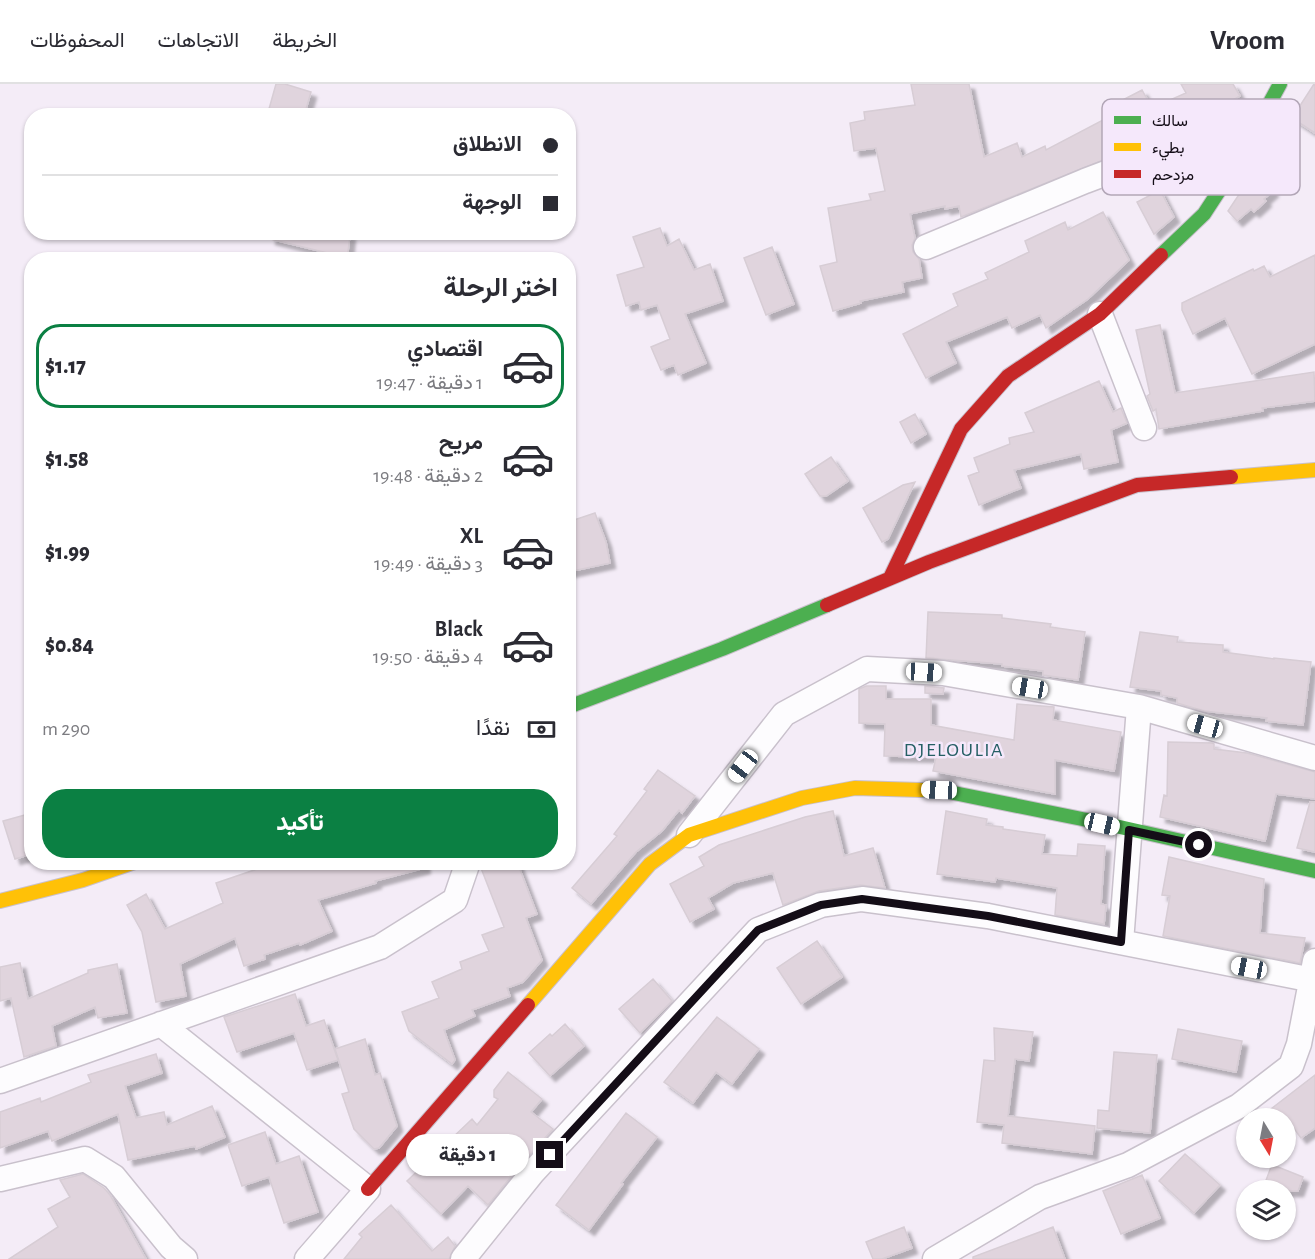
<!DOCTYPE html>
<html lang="ar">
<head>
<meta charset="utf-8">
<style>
	body { margin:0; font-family:"Alegreya Sans",Vazirmatn,sans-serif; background:#f7f7f7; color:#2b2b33; direction:rtl; height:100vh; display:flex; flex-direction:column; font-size:22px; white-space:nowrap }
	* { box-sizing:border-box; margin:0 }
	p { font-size:20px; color:#7c7c81 }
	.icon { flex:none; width:33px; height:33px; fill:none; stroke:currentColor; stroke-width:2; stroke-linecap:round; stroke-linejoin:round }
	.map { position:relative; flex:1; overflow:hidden; direction:ltr }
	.side { position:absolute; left:24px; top:168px; width:552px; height:618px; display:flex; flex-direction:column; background:#fff; border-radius:24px; box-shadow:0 2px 4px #0004; direction:rtl }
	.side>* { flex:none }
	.banner { position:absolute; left:24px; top:24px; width:552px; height:132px; border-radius:24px; box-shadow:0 2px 4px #0004; direction:rtl; display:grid; align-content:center; height:132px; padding:0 18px; background:#fff }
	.needle { width:39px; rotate:170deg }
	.fabs { position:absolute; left:1236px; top:1024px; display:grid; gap:12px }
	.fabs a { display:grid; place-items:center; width:60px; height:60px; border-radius:50%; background:#fff; box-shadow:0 2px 4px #0004; font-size:30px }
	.end { position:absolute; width:27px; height:27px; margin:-14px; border:8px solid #140d17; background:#fff; box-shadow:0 0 0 3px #fff }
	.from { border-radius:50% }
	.bubble { position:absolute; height:42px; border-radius:21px; background:#fff; box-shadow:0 2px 4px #0004; font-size:20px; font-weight:800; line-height:42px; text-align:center; direction:rtl }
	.car { position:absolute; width:18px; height:36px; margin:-18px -9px; border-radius:8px; box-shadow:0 0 4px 2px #0007; background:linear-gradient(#fff 24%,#345 0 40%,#fff 0 76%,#345 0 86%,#fff 0) }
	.banner b { display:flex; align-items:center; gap:21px; height:57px; font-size:22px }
	.banner b+b { border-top:2px solid #e1e1e2 }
	.banner i { width:15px; height:15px; background:#2b2b33 }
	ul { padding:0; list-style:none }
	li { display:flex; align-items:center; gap:18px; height:84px; margin:0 12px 9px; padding:0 6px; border:3px solid transparent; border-radius:24px }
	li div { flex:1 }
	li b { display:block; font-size:22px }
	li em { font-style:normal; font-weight:800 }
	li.current { border-color:#0b8043 }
	li>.icon { width:54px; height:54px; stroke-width:1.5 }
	h2 { padding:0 18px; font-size:27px; line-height:72px }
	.pay { display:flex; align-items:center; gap:15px; height:66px; padding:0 18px; font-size:22px }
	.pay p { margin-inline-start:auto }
	.primary-button { display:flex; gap:12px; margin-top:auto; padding:12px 18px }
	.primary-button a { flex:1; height:69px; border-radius:24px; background:#0b8043; color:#fff; font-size:24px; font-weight:800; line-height:69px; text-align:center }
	header { display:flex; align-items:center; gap:36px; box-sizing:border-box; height:84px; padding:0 30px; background:#fff; border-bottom:2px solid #e1e1e2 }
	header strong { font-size:28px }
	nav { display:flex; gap:33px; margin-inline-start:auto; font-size:21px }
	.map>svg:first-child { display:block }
	.building { fill:#e0d4dd; stroke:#d7cdd5; stroke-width:1.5; filter:url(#shadow) }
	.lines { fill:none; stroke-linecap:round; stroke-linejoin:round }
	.street-casing { stroke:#c9c1cc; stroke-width:27 }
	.fast-casing { stroke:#c9c1cc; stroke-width:16 }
	.slow-casing { stroke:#c9c1cc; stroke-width:16 }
	.jam-casing { stroke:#c9c1cc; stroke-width:16 }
	.street { stroke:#fdfcfe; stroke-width:24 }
	.fast { stroke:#4caf50; stroke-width:14 }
	.slow { stroke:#ffc107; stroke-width:14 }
	.jam { stroke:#c62828; stroke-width:14 }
	.route { stroke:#140d17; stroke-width:8 }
	.labels { text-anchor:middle; stroke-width:5; stroke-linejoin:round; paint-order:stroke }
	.quarter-label { font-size:20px; letter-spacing:1.5px; fill:#255f64; stroke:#f5e8fb }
	.key { fill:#f5e8fb; stroke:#b2a6b7; stroke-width:1.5 }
	.key-label { font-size:16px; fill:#140d17 }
</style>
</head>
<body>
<header>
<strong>Vroom</strong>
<nav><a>الخريطة</a><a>الاتجاهات</a><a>المحفوظات</a></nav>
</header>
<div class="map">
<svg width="1315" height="1175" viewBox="0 0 1315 1175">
	<defs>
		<filter id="shadow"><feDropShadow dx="5.5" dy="5.5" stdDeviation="1.5" flood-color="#0004"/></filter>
	</defs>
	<rect width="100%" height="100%" fill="#f4ecf7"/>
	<path class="building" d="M276,0H285L311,8L304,32H267Z
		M911,0H969L984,73L1017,59L1022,73L1045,62L1046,66L1107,34L1103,26L1142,6L1152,24L1186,9L1181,0H1233L1240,12L1194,39L1189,31L1162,43L1164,47L1131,65L961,133L959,122L945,125V122L910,130L915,154L912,161L913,168L919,175L922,194L902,198L904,208L860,217L861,219L833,227L820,182L837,178L828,124L871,116L869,110L885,107L876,64L854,67L850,39L865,36L864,28L915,21Z
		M1314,0H1315V49L1292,34Z
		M1258,86L1272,103L1271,104L1273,107L1264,115L1266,117L1254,128L1251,125L1237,137L1228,127L1254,88Z
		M1160,106L1174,133L1154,150L1137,118Z
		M1103,128L1129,176L1088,215L1046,244L1040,231L1012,244L1007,233L946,258L956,279L926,294L903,250L958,222L953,210L988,195L985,189L1029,168L1025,157L1065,138L1068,146Z
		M660,144L667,162L679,155L694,186L710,180L723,217L685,230L706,279L678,291L674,281L661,286L651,263L670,255L657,221L641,226L639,218L626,222L617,191L644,183L633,153Z
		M271,148H331L350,151L347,176H331L332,170L270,155Z
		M772,163L794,220L766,231L744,174Z
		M1315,171V260L1252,290L1225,234L1193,250L1182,226V219L1253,185L1254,187L1264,182L1270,193Z
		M1160,241L1175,309L1314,288L1315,317L1262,324L1263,327L1159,345L1156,325L1153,327L1147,312L1150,310L1136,246Z
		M1099,297L1113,328L1121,324L1127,339L1111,346L1118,378L1084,385L1081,370L1014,386L1021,404L979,421L968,392L979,388L974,374L1010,360L1009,354L1034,348L1025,329Z
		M915,330L926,350L911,359L900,338Z
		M831,373L848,397L826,412H820L805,390Z
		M915,398L888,455L882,458L863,424L903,401Z
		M595,429L606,458L610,479L568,488V438Z
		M928,528L1002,531V534L1051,540L1050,543L1085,548L1078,596L1043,591V587L1002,582V580L926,574Z
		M1140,548L1178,553L1177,558L1223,561V568L1274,575V574L1311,578L1303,641L1266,637L1267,634L1204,627L1177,619V614L1161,611V607L1130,603Z
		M866,602H886V615H931V641L1014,656L1017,620L1054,623L1053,636L1121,648L1114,687L1055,676V710L933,687L936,673L884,672L885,640L859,639V605Z
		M925,602L944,604L943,610L925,609Z
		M1168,658L1212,659L1214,660V665L1247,669L1315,688V715L1276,710L1265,757L1160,733L1164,711L1167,712Z
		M658,686L695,712L682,729L679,726L662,747L636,768L591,820L572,804L617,752L614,750L647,707L644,705Z
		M1310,718H1315V768L1297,764Z
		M833,727L844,772L873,764L885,804L860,801L819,807L783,821L773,789L733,799L708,814L714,825L690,838L670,800L704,782L699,773L719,761L805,733Z
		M946,727L987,735L986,741L1003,743V745L1045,751L1042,770L1077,772L1078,760L1105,762L1101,820L1106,821L1104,840L1055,831L1057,804L996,794L995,798L937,790Z
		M32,729V770L15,775L3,737Z
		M1169,773L1264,795L1260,849L1305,854L1300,879L1163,852L1170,812L1162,811Z
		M278,778H424L425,784L375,797L376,799L318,816L332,847L300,861L299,859L264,871L265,875L244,882L235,854L180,880L186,912L156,918L142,848L127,821L146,810L165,845L223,819L216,799Z
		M493,778H517L537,830L526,834L542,876L523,898L507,904L510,912L472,926L475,932L444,946L455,976L452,980L409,947L402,928L439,914L432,898L462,885L460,878L489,867L482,851L504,843L481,784Z
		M817,857L842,893L801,920L777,884Z
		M20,879L28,915L88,889V886L117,880L127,929L98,934L95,923L52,942L56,962L24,973L11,914L0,917V883Z
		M653,895L672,917L640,949L619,925Z
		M295,910L306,942L324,936L338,976L307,986L294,949L237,968L224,933Z
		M717,933L759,965L732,1000L716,988L693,1019L664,998Z
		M565,940L584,962L550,992L529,969L550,950L552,952Z
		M994,944L1033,948L1029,977L1015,975L1008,1032L1095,1042L1092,1070L1002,1059L1004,1041L977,1038L984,976L995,977Z
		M1178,945L1242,957L1236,988L1172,975Z
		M365,955L375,991L380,989L397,1042L379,1064L374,1065L354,1045L342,1010L349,1008L335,965Z
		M1114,968L1157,971L1150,1049L1097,1044L1098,1026L1109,1027Z
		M156,970L162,989L125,1002L136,1034L164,1028L167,1041L212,1022L225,1053L196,1065L195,1062L128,1076L118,1030L52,1057L48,1047L0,1064V1028L40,1014L41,1018L91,998L88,991Z
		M508,988L542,1015L531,1028L553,1045L523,1078L488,1121L468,1102L441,1130L407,1097L472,1035L477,1041L498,1015L494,1013V1006Z
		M1315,991V1044L1301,1054L1287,1035H1258Z
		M626,1029L657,1053L621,1099L623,1100L589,1146L556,1121Z
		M265,1048L276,1080L299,1072L318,1128L284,1139L269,1093L242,1102L228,1061Z
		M1185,1070L1220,1101L1194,1129L1159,1097Z
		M1271,1083H1278L1303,1093L1298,1107H1262Z
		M83,1090L104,1104L110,1111L146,1175H9L58,1143L48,1125L70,1113L60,1096Z
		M1142,1091L1160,1134L1121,1150L1103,1107Z
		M391,1121L432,1167L448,1153L455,1162L449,1175H344L362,1153L359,1150Z
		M904,1143L912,1164L882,1175H873L866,1158Z
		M1053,1143L1065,1175H973V1173Z"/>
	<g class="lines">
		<g class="street-casing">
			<path id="street" d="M926,163L1085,97L1265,29
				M1100,230L1144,344
				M689,751L784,630L867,585L943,589L1139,623L1315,674
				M1121,858L1139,623
				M161,940L368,1105L307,1175
				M0,997L380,863L455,816L468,778
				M0,1095L85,1075L114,1093L171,1163L185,1175
				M463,1175L533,1088L758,846L821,821L862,815L988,832L1313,896
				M935,1175L1040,1113L1128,1081L1239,1022L1291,982L1299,960L1315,877"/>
		</g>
		<g class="fast-casing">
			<path id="fast" d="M1161,171L1204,130L1236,81L1280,0
				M568,623L722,565L827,521
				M921,706H939L1102,739L1315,787"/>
		</g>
		<g class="slow-casing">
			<path id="slow" d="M1231,393L1315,386
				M0,817L83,796L135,778
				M528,921L650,780L689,751L802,714L855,704L921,706"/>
		</g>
		<g class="jam-casing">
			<path id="jam" d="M890,494L961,345L1008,292L1100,230L1161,171
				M827,521L929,478L1137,401L1231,393
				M368,1105L528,921"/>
		</g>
		<use href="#street" class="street"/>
		<use href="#fast" class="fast"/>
		<use href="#slow" class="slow"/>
		<use href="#jam" class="jam"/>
	</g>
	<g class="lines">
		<path class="route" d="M550,1071L758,846L821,821L862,815L988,832L1121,858L1129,746L1199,761"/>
	</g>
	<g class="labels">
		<g class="quarter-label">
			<text x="954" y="672">DJELOULIA</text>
		</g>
	</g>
	<rect x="1102" y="15" width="198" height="96" rx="9" class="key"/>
	<rect x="1114" y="32" width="27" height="8" fill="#4caf50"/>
	<rect x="1114" y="59" width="27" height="8" fill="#ffc107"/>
	<rect x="1114" y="86" width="27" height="8" fill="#c62828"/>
	<g class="key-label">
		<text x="1152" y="42">سالك</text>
		<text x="1152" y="69">بطيء</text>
		<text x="1152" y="96">مزدحم</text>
	</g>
</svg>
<div class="fabs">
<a><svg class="needle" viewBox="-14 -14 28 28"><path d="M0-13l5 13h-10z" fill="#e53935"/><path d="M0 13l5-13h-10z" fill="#7c7c81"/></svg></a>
<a><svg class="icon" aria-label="layers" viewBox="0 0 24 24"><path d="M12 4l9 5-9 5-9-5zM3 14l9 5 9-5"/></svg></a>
</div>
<i class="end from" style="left:1199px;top:761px"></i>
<i class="end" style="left:550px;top:1071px"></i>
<div class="bubble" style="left:406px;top:1050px;width:123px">1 دقيقة</div>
<i class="car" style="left:924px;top:588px;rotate:93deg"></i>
<i class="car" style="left:1030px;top:604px;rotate:280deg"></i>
<i class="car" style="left:1205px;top:642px;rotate:286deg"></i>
<i class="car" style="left:743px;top:682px;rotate:218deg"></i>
<i class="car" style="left:939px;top:706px;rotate:272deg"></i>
<i class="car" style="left:1102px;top:740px;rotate:103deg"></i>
<i class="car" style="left:1249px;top:884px;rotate:281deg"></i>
<div class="banner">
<b><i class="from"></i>الانطلاق</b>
<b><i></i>الوجهة</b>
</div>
<section class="side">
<h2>اختر الرحلة</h2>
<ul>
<li class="current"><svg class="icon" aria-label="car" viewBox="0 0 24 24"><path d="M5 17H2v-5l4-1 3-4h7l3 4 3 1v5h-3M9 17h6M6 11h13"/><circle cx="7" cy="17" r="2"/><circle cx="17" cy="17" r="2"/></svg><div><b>اقتصادي</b><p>1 دقيقة · 19:47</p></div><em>$1.17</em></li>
<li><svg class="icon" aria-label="car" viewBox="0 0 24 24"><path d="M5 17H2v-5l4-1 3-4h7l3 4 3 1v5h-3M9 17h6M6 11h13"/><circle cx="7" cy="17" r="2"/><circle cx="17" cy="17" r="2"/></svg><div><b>مريح</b><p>2 دقيقة · 19:48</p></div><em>$1.58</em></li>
<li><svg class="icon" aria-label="car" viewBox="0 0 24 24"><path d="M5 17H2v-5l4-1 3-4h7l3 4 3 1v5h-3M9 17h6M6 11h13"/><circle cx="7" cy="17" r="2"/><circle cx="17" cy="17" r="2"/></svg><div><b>XL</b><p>3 دقيقة · 19:49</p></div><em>$1.99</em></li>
<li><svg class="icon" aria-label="car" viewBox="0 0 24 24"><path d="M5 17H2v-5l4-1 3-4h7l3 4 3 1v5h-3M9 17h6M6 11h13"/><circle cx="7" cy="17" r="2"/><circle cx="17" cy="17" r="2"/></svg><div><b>Black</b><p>4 دقيقة · 19:50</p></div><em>$0.84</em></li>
</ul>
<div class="pay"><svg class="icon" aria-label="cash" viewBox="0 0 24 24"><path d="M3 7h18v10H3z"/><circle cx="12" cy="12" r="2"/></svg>نقدًا<p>290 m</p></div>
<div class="primary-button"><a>تأكيد</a></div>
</section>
</div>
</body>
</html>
